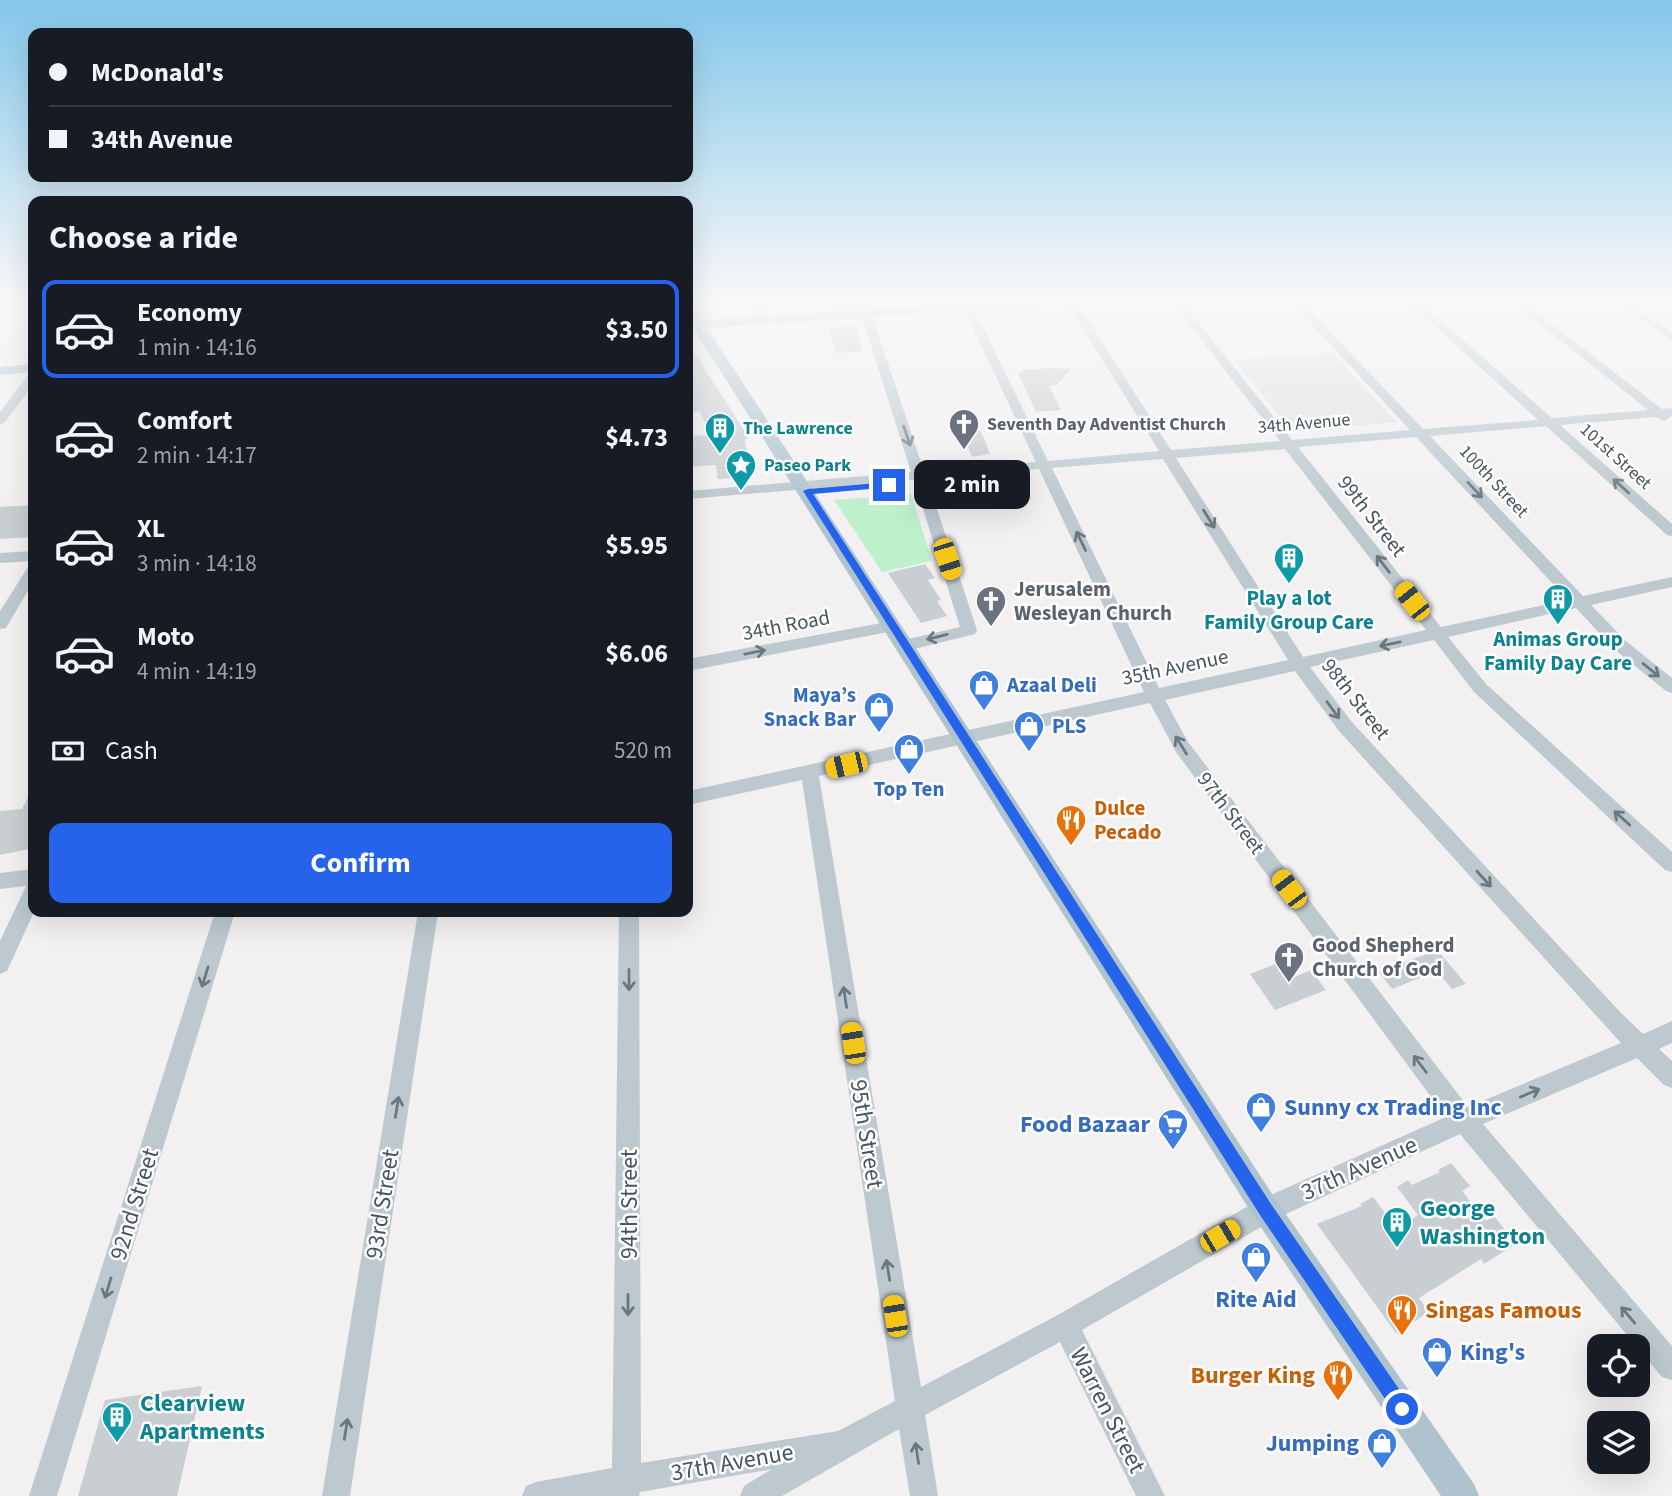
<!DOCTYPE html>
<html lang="en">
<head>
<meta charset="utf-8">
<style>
	body { margin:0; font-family:"Source Sans 3",sans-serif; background:#20242c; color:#f1f3f6; height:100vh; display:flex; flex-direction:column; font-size:26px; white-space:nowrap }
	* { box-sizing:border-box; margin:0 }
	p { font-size:23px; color:#9ea1a6 }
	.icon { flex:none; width:38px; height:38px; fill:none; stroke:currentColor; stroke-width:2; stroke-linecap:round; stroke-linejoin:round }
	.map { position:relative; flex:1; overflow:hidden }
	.details { position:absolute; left:28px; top:196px; width:665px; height:721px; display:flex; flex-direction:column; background:#171b24; border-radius:14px; box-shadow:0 7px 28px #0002 }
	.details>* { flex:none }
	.hud { position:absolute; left:28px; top:28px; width:665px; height:154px; border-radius:14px; box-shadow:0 7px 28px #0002; display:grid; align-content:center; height:154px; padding:0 21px; background:#171b24 }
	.controls { position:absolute; left:1587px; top:1334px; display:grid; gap:14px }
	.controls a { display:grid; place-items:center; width:63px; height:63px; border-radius:14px; background:#171b24; box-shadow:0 7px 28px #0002; font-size:35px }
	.end { position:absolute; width:32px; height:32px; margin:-16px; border:9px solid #2563eb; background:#fff; box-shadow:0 0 0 4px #fff }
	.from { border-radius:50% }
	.bubble { position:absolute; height:49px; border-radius:14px; background:#171b24; box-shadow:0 7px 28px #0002; font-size:23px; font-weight:700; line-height:49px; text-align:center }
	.car { position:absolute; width:21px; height:42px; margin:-21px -10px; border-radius:9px; box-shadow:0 0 5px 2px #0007; background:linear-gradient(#f5c518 24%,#345 0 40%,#f5c518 0 76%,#345 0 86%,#f5c518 0) }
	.hud b { display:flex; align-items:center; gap:24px; height:66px; font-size:26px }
	.hud b+b { border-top:2px solid #363941 }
	.hud i { width:18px; height:18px; background:#f1f3f6 }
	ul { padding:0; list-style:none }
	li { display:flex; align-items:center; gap:21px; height:98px; margin:0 14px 10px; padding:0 7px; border:4px solid transparent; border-radius:14px }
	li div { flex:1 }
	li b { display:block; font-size:26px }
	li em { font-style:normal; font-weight:700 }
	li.current { border-color:#2563eb }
	li>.icon { width:63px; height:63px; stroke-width:1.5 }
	h2 { padding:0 21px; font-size:32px; line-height:84px }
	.pay { display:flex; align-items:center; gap:18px; height:77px; padding:0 21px; font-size:26px }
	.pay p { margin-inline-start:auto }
	.button { display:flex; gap:14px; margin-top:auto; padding:14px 21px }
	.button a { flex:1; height:80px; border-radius:14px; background:#2563eb; color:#fff; font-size:28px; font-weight:700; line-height:80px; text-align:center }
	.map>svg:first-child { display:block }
	.education { fill:#e3e1e2 }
	.green { fill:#bef0cc }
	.building { fill:#c9ced2 }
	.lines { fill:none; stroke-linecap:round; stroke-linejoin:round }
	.minor { fill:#bdc9cf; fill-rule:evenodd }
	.major { fill:#afc3ce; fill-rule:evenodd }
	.oneway { stroke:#6a787f }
	.route { fill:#2563eb }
	.labels { text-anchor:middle; stroke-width:5; stroke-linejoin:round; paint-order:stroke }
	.far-street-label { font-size:18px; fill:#47555d; stroke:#fff }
	.far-worship-label { font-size:18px; font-weight:bold; fill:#5b616d; stroke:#fff; text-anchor:start }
	.far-culture-label { font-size:18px; font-weight:bold; fill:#0d838f; stroke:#fff; text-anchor:start }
	.street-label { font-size:21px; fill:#47555d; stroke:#fff }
	.worship-label { font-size:21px; font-weight:bold; fill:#5b616d; stroke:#fff; text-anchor:start }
	.culture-label { font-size:21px; font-weight:bold; fill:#0d838f; stroke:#fff }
	.shop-label { font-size:21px; font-weight:bold; fill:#366cbe; stroke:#fff; text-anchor:start }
	.food-label { font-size:21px; font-weight:bold; fill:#c56008; stroke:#fff; text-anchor:start }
	.near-shop-label { font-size:24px; font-weight:bold; fill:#366cbe; stroke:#fff; text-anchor:start }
	.near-street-label { font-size:24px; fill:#47555d; stroke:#fff }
	.near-culture-label { font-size:24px; font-weight:bold; fill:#0d838f; stroke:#fff; text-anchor:start }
	.near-food-label { font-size:24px; font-weight:bold; fill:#c56008; stroke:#fff; text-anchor:start }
</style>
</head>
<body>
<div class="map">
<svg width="1672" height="1496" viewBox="0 0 1672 1496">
	<rect width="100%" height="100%" fill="#f2f0f0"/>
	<path class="education" d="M1333,353L1397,422L1291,431L1235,360Z"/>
	<path class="green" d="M911,494L932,561L882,572L834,500Z"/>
	<path class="building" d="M856,326L863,351L836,353L828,328Z
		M688,343L749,438L745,439L749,477L718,479L716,465L688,467V436L712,435L699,411L688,414Z
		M1053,368L1071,369L1057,385L1049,386L1061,410L1036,412L1018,373H1023L1022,370Z
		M981,431L990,454L972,457L962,433Z
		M33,505V537L0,539V507Z
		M925,564L935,578L928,580L941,600L937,601L947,616L921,623L888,573Z
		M33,787V841L29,849L0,855V811L22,809Z
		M1437,950L1466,984L1452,989L1437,971L1392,989L1379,972Z
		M1281,962L1292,978L1311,970L1326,990L1275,1010L1250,974Z
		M1451,1163L1470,1186L1462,1191L1486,1221L1494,1216L1516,1244L1484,1264L1481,1259L1419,1298L1429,1312L1396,1333L1317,1224L1362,1206L1360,1204L1373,1197L1396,1228L1418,1215L1397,1187L1408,1180L1412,1185L1440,1172L1438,1170Z
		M202,1386L177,1496H78L105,1400Z"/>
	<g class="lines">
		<path class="minor" d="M753,298H763L766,322L757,320Z
			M856,298H866L924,471L1036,462L959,298H969L1048,461L1159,451L1064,298H1074L1171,450L1280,441L1169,298H1179L1292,440L1410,430L1287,298H1298L1423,429L1538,420L1404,298H1415L1552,418L1648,410L1507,298H1518L1662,409L1672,408V416L1664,421L1656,417L1560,425L1672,524V536L1667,535L1546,426L1430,436L1583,596L1672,577V587L1591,605L1627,642L1672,678V693L1666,691L1615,650L1576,608L1448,637L1486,684L1672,852V872L1665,870L1474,692L1434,640L1310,667L1351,721L1620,1012L1643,1034L1672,1021V1043L1659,1049L1672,1061V1088L1664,1085L1637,1058L1483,1124L1672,1346V1380L1662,1377L1460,1134L1275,1219L1082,1330L1165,1496H1136L1060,1342L925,1415L938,1496H910L899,1429L782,1496H740L744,1486L772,1469L640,1492L639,1496H522L526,1486L536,1482L612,1468L619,912H639L641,1463L838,1431L895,1401L802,780L688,805V791L1144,692L1039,469L927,479L977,630L975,634L906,651L900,649L898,645L900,641L960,627L914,480L688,499V491L911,472ZM1416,437L1568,600L1441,627L1298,447ZM1285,449L1426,630L1303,657L1176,458ZM1163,459L1288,660L1159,688L1052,468ZM1295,671L1339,731L1621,1043L1468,1107L1188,742L1165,700ZM1150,703L1176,752L1446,1117L1257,1201L1056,1316L921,1387L819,776Z
			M1610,298H1622L1672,333V341Z
			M29,374H33V385L4,423L0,424V412Z
			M33,551V561L0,563V553Z
			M33,565V582L6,628L0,629V611L28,567Z
			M892,621L898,622L900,626L898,630L688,671V659Z
			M33,869L34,912L7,971L0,974V941L26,886L0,889V873Z
			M215,912H235L57,1496H29Z
			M418,912H438L350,1496H322Z"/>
		<path class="major" d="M1041,298H1100L1094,302L707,328L1276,1200L1474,1484L1479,1496H1441L1256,1220L694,329H688V304L693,305L702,320Z
			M33,364V372L0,375V367Z"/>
	</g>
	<defs><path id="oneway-shaft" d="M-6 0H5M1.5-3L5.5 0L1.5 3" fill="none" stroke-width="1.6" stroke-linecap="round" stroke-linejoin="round" transform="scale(1.75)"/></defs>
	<g class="oneway">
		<use href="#oneway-shaft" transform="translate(907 436) rotate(71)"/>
		<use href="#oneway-shaft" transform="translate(1621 486) rotate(-138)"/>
		<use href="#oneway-shaft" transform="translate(1475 490) rotate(47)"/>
		<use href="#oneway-shaft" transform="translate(1209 519) rotate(58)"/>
		<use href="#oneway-shaft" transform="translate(1081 541) rotate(-116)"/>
		<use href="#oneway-shaft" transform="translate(1383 564) rotate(-128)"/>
		<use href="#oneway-shaft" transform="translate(937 637) rotate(166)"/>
		<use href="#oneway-shaft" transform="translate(1390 644) rotate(168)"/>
		<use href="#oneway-shaft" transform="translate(755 652) rotate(-11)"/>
		<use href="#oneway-shaft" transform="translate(1651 670) rotate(39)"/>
		<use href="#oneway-shaft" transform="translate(1333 710) rotate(54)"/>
		<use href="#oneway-shaft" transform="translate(1181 745) rotate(-122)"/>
		<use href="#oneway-shaft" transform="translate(1622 818) rotate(-138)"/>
		<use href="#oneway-shaft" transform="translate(1484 879) rotate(48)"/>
		<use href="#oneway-shaft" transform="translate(205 977) rotate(107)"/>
		<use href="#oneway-shaft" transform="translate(629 980) rotate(90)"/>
		<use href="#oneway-shaft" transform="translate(845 997) rotate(-99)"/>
		<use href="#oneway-shaft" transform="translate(1420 1064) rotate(-127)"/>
		<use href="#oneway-shaft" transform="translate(1530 1093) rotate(-23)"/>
		<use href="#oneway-shaft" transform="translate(397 1107) rotate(-81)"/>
		<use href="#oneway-shaft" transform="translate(888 1270) rotate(-99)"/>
		<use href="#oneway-shaft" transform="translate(108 1288) rotate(107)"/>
		<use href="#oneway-shaft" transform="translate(628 1305) rotate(90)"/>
		<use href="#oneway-shaft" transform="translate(1628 1315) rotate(-130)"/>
		<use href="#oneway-shaft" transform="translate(346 1429) rotate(-81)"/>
		<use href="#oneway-shaft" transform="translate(917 1453) rotate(-99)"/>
	</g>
	<linearGradient id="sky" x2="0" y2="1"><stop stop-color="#83c7ea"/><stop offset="0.59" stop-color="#f9f8f8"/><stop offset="1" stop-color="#f9f8f8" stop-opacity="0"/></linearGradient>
	<rect width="1672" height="507" fill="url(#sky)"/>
	<path class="route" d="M889,482L893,485L892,487L813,494L1271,1204L1408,1402L1411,1409L1408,1415L1402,1418L1396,1415L1260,1215L803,491L808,489Z"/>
	<defs>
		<g id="church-pin" transform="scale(1.575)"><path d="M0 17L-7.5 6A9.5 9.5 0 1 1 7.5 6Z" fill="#6b7280" stroke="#fff"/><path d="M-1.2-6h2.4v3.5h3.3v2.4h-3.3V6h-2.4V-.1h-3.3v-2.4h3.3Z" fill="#fff"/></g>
		<g id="building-pin" transform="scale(1.575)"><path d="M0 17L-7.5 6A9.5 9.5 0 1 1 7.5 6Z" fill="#0f9aa8" stroke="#fff"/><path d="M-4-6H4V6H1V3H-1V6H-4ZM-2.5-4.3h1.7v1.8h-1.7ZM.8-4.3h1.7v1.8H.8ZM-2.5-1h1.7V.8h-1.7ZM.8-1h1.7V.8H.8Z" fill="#fff"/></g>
		<g id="sight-pin" transform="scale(1.575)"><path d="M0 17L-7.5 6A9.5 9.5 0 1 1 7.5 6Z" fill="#0f9aa8" stroke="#fff"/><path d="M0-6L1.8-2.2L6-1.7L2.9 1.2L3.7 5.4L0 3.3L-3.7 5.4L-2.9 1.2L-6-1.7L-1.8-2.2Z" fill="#fff"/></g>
		<g id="shop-pin" transform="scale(1.575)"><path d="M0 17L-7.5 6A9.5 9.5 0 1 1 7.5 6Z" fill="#3f7fe0" stroke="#fff"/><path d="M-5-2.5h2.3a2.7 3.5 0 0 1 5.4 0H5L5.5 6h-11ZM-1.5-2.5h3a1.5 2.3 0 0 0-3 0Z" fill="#fff"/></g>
		<g id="restaurant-pin" transform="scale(1.575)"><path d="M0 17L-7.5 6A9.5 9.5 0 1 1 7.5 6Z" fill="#e8710a" stroke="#fff"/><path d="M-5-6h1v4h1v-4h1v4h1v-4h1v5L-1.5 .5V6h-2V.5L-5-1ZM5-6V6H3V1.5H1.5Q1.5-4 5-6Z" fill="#fff"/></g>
		<g id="supermarket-pin" transform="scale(1.575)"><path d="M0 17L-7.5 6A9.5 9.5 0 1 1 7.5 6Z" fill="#3f7fe0" stroke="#fff"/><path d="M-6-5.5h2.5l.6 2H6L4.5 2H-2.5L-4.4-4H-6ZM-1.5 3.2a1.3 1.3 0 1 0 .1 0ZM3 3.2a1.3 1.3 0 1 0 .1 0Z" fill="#fff"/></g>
	</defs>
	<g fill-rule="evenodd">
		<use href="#church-pin" x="964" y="424"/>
		<use href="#building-pin" x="720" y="428"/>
		<use href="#sight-pin" x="741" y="465"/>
		<use href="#building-pin" x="1289" y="558"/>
		<use href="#building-pin" x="1558" y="599"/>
		<use href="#church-pin" x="991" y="601"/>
		<use href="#shop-pin" x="984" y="685"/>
		<use href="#shop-pin" x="879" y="707"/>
		<use href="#shop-pin" x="1029" y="726"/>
		<use href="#shop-pin" x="909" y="749"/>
		<use href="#restaurant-pin" x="1071" y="820"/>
		<use href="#church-pin" x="1289" y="957"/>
		<use href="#shop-pin" x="1261" y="1107"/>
		<use href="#supermarket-pin" x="1173" y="1124"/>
		<use href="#building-pin" x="1397" y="1222"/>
		<use href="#shop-pin" x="1256" y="1257"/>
		<use href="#restaurant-pin" x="1402" y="1310"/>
		<use href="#shop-pin" x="1437" y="1352"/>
		<use href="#restaurant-pin" x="1338" y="1375"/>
		<use href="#building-pin" x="117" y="1417"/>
		<use href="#shop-pin" x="1382" y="1443"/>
	</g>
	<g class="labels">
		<g class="far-street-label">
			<text transform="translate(1304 423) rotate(-5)" y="6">34th Avenue</text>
			<text transform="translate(1616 456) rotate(42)" y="6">101st Street</text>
			<text transform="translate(1494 481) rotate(47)" y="6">100th Street</text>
		</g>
		<g class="far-worship-label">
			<text x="987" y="430">Seventh Day Adventist Church</text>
		</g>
		<g class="far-culture-label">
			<text x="743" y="434">The Lawrence</text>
			<text x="764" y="471">Paseo Park</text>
		</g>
		<g class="street-label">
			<text transform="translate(1372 516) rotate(52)" y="7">99th Street</text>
			<text transform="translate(786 625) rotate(-11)" y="7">34th Road</text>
			<text transform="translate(1175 667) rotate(-12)" y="7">35th Avenue</text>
			<text transform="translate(1356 699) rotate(52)" y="7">98th Street</text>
			<text transform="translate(1231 813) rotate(53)" y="7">97th Street</text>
		</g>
		<g class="worship-label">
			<text x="1014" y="596">Jerusalem<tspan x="1014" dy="24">Wesleyan Church</tspan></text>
			<text x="1312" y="952">Good Shepherd<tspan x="1312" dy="24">Church of God</tspan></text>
		</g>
		<g class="culture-label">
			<text x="1289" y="605">Play a lot<tspan x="1289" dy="24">Family Group Care</tspan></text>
			<text x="1558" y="646">Animas Group<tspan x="1558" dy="24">Family Day Care</tspan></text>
		</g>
		<g class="shop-label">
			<text x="1007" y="692">Azaal Deli</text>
			<text x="856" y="702" text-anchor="end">Maya’s<tspan x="856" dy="24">Snack Bar</tspan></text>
			<text x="1052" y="733">PLS</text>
			<text x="909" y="796" text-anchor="middle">Top Ten</text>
		</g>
		<g class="food-label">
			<text x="1094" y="815">Dulce<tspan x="1094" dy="24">Pecado</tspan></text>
		</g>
		<g class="near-shop-label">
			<text x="1284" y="1115">Sunny cx Trading Inc</text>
			<text x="1150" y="1132" text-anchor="end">Food Bazaar</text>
			<text x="1256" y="1307" text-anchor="middle">Rite Aid</text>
			<text x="1460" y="1360">King's</text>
			<text x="1359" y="1451" text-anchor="end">Jumping</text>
		</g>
		<g class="near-street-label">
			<text transform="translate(867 1134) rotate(81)" y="8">95th Street</text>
			<text transform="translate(1359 1168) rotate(-24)" y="8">37th Avenue</text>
			<text transform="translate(134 1204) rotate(-73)" y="8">92nd Street</text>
			<text transform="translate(382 1204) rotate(-81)" y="8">93rd Street</text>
			<text transform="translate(629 1204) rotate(-90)" y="8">94th Street</text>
			<text transform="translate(1108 1410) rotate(63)" y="8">Warren Street</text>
			<text transform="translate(732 1462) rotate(-10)" y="8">37th Avenue</text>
		</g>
		<g class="near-culture-label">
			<text x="1420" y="1216">George<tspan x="1420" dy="28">Washington</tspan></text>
			<text x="140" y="1411">Clearview<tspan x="140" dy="28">Apartments</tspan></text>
		</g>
		<g class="near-food-label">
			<text x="1425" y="1318">Singas Famous</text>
			<text x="1315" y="1383" text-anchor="end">Burger King</text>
		</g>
	</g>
</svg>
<div class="controls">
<a><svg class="icon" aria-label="locate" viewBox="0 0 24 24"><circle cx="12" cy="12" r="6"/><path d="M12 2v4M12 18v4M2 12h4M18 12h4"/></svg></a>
<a><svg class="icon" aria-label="layers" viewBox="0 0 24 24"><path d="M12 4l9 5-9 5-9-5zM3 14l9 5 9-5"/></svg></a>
</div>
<i class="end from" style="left:1402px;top:1409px"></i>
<i class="end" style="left:889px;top:485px"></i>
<div class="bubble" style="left:914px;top:460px;width:116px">2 min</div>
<i class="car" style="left:947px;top:559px;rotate:162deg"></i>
<i class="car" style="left:1412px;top:601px;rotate:322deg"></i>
<i class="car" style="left:846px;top:765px;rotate:257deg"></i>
<i class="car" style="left:1289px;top:889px;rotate:323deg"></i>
<i class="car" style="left:853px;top:1043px;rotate:351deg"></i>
<i class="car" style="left:1220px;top:1236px;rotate:60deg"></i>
<i class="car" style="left:895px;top:1316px;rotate:351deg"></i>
<div class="hud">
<b><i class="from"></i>McDonald's</b>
<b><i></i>34th Avenue</b>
</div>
<section class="details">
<h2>Choose a ride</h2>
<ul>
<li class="current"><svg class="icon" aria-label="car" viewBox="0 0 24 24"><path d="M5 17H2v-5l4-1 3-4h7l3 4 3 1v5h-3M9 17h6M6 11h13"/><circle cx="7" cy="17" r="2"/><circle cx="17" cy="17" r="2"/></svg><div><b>Economy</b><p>1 min · 14:16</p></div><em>$3.50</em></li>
<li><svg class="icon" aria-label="car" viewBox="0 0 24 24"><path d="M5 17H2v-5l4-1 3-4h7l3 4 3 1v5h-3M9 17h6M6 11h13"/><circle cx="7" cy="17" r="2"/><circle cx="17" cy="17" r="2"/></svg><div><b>Comfort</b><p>2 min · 14:17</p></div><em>$4.73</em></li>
<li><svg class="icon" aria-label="car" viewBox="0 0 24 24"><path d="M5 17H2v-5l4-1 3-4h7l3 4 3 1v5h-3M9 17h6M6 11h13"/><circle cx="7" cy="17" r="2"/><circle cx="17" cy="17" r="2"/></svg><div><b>XL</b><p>3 min · 14:18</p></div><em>$5.95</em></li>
<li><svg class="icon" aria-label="car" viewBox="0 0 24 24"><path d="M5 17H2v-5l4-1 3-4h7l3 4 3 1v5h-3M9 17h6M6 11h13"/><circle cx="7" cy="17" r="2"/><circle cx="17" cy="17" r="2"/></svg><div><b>Moto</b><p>4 min · 14:19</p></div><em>$6.06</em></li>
</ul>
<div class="pay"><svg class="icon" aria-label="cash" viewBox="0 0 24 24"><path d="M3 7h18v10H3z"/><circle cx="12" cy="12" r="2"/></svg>Cash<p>520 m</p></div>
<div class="button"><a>Confirm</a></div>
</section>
</div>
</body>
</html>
